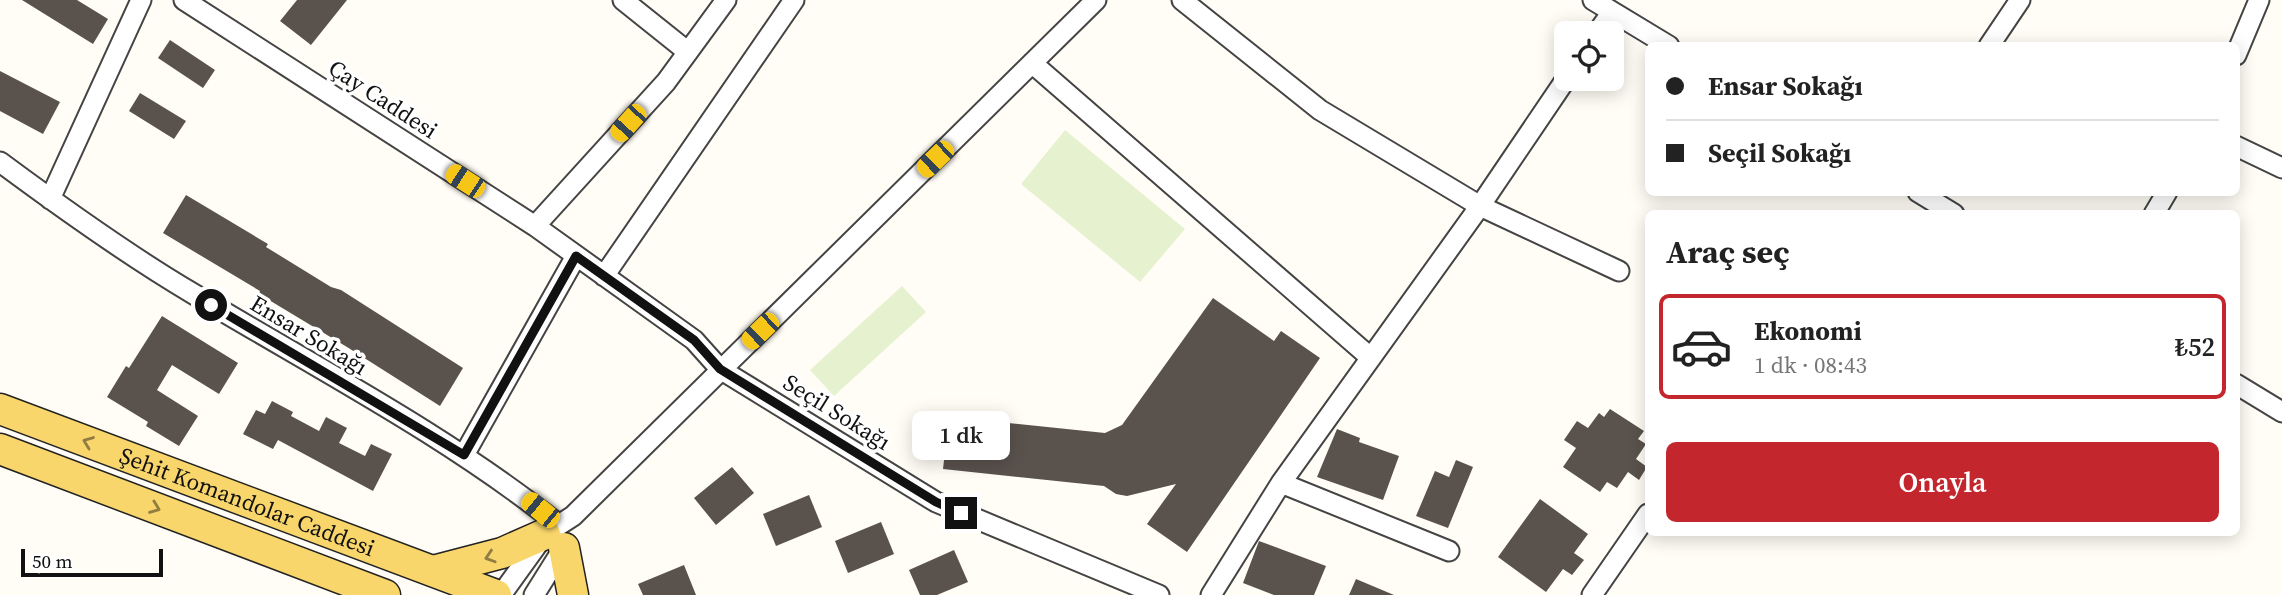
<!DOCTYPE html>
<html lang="tr">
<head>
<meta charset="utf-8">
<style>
	body { margin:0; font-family:"Source Serif 4",serif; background:#f2f2f2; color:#222; height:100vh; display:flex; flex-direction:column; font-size:26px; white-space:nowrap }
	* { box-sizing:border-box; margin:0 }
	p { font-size:23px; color:#767676 }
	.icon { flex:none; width:38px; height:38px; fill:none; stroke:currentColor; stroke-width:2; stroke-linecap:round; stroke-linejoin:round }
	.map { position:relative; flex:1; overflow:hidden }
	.details { position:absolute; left:1645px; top:210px; width:595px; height:326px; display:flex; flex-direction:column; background:#fff; border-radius:10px; box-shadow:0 4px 18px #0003 }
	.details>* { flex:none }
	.hud { position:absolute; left:1645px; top:42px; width:595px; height:154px; border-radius:10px; box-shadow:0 4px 18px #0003; display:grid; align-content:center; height:154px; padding:0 21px; background:#fff }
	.fabs { position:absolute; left:1554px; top:21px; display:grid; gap:14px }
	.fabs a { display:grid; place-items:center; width:70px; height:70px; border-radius:10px; background:#fff; box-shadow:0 4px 18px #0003; font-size:35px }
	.scale { position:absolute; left:21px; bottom:18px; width:142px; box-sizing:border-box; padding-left:7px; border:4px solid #111; border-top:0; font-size:19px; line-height:24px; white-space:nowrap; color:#111; -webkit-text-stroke:5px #fff; paint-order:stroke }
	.end { position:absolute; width:32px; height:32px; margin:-16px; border:9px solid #111; background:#fff; box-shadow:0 0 0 4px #fff }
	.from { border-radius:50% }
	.bubble { position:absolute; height:49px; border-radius:10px; background:#fff; box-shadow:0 4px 18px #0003; font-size:23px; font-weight:600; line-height:49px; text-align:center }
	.car { position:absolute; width:21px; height:42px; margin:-21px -10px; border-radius:9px; box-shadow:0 0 5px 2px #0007; background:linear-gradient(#f5c518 24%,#345 0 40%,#f5c518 0 76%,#345 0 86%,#f5c518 0) }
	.hud b { display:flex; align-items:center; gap:24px; height:66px; font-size:26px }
	.hud b+b { border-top:2px solid #e0e0e0 }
	.hud i { width:18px; height:18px; background:#222 }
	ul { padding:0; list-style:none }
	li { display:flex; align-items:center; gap:21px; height:105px; margin:0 14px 10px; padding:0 7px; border:4px solid #e0e0e0; border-radius:10px }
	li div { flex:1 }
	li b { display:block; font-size:26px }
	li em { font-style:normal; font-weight:600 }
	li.on { border-color:#c4262e }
	li>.icon { width:63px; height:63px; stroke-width:1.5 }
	h2 { padding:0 21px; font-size:32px; line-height:84px }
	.action { display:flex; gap:14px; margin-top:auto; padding:14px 21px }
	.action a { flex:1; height:80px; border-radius:10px; background:#c4262e; color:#fff; font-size:28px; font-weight:600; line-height:80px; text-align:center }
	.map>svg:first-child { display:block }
	.pitch { fill:#e6f2cf }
	.building { fill:#5a524d }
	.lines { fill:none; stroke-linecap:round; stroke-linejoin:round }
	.minor-casing { stroke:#444; stroke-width:23 }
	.primary-casing { stroke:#222; stroke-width:33 }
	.minor { stroke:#fff; stroke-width:19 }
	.primary { stroke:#f9d66b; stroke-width:30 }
	.oneway { stroke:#917d42 }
	.route { stroke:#111; stroke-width:9 }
	.labels { text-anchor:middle; stroke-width:7; stroke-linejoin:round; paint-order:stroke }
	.street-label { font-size:23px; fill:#111; stroke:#fff }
</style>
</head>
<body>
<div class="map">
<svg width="2282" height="595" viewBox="0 0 2282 595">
	<rect width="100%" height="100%" fill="#fffdf5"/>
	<path class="pitch" d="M1065,130L1185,229L1140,282L1021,184Z
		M902,286L926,312L834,396L810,370Z"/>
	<path class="building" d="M22,0H77L108,19L93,44Z
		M297,0H347L311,45L280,21Z
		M170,40L215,70L203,88L158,58Z
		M0,71L60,102L43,134L0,111Z
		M140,93L186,121L174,139L129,111Z
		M186,195L268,244L266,247L331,287L341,290L463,368L440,406L347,347L259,294L260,291L163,233Z
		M1213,298L1274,341L1281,331L1320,358L1187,552L1147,524L1176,484L1127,496L1116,494L1104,486L943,469L949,417L1105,433L1122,425Z
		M162,316L238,363L219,394L172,365L157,390L198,416L179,446L146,426L148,422L107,397L126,366L129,368Z
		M272,401L293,412L291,416L319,431L326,417L347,428L339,443L365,456L371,444L392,454L373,491L278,440L273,449L243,434L256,410L265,414Z
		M1610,409L1644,431L1638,439L1646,444L1636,459L1647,467L1639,480L1628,472L1617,488L1607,482L1600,492L1563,467L1576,448L1564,440L1577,421L1588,428L1599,413L1604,417Z
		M1337,429L1360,438L1359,442L1399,456L1383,500L1317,477Z
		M1456,460L1473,467L1448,528L1416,516L1435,471L1449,477Z
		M732,467L754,493L716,525L694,498Z
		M809,495L822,527L776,546L763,514Z
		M1540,499L1588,534L1574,553L1584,560L1572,575L1563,569L1546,592L1498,557Z
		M881,522L894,554L848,573L835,541Z
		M1259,541L1326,566L1314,595H1274L1243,583Z
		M954,550L968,582L937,595H920L909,570Z
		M684,565L696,595H643L638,584Z
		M1356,579L1394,595H1349Z"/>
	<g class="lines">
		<g class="minor-casing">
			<path id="minor" d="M184,0L535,226L694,340L720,369L936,502L1159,595
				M623,0L688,52
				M1182,0L1320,110L1480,206L1619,271
				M1593,0L1669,46
				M1597,33L1612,12
				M1989,46L2020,0
				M2236,55L2259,0
				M1032,63L1371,358
				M2236,146L2282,168
				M0,162C62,208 126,254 192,293C315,367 448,436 559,525
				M1918,192L1954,214
				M50,199L141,0
				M2154,214L2167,192
				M535,226L666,82L726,0
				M604,276L794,0
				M2236,384L2282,412
				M464,455L576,256
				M1281,483L1449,551
				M501,595L545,534L573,516L1096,0
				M534,595L566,544
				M1211,595L1281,483L1480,206L1566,79
				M1592,595L1648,514"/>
		</g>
		<g class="primary-casing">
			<g id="primary">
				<path id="s1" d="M0,409L496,595"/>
				<path d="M0,449L385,595"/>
				<path d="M564,548L573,595"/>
				<path d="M433,571L502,553L545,534"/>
			</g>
		</g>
		<use href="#minor" class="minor"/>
		<use href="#primary" class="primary"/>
	</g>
	<defs><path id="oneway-chevron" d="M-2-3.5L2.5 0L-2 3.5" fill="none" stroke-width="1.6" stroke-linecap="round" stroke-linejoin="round" transform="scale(1.75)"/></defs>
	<g class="oneway">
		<use href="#oneway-chevron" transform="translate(88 442) rotate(-159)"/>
		<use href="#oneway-chevron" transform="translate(155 508) rotate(21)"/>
		<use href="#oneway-chevron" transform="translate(490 557) rotate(162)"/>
	</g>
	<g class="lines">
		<path class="route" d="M211,305L464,455L576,256L694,340L720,369L936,502L961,513"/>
	</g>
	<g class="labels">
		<g class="street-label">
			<text transform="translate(383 99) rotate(33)" y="8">Çay Caddesi</text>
			<text transform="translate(309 335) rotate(31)" y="8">Ensar Sokağı</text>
			<text transform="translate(837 412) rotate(32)" y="8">Seçil Sokağı</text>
			<text dy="8" stroke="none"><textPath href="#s1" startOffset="264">Şehit Komandolar Caddesi</textPath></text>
		</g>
	</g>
</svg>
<div class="fabs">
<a><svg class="icon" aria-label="locate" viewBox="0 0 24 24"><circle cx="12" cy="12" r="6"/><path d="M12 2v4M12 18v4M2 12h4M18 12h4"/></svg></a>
</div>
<div class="scale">50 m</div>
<i class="end from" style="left:211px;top:305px"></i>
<i class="end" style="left:961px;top:513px"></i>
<div class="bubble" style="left:912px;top:411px;width:98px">1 dk</div>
<i class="car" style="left:628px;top:123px;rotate:222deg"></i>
<i class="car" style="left:935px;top:159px;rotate:226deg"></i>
<i class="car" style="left:465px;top:181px;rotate:303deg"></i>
<i class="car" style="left:760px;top:331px;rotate:226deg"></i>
<i class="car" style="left:540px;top:510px;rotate:309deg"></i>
<div class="hud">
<b><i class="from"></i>Ensar Sokağı</b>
<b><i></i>Seçil Sokağı</b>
</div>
<section class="details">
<h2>Araç seç</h2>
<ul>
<li class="on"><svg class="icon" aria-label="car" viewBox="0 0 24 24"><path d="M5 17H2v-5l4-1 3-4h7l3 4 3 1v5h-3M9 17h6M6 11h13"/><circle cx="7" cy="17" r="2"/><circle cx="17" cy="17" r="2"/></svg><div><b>Ekonomi</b><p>1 dk · 08:43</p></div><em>₺52</em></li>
</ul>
<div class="action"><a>Onayla</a></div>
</section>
</div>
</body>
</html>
